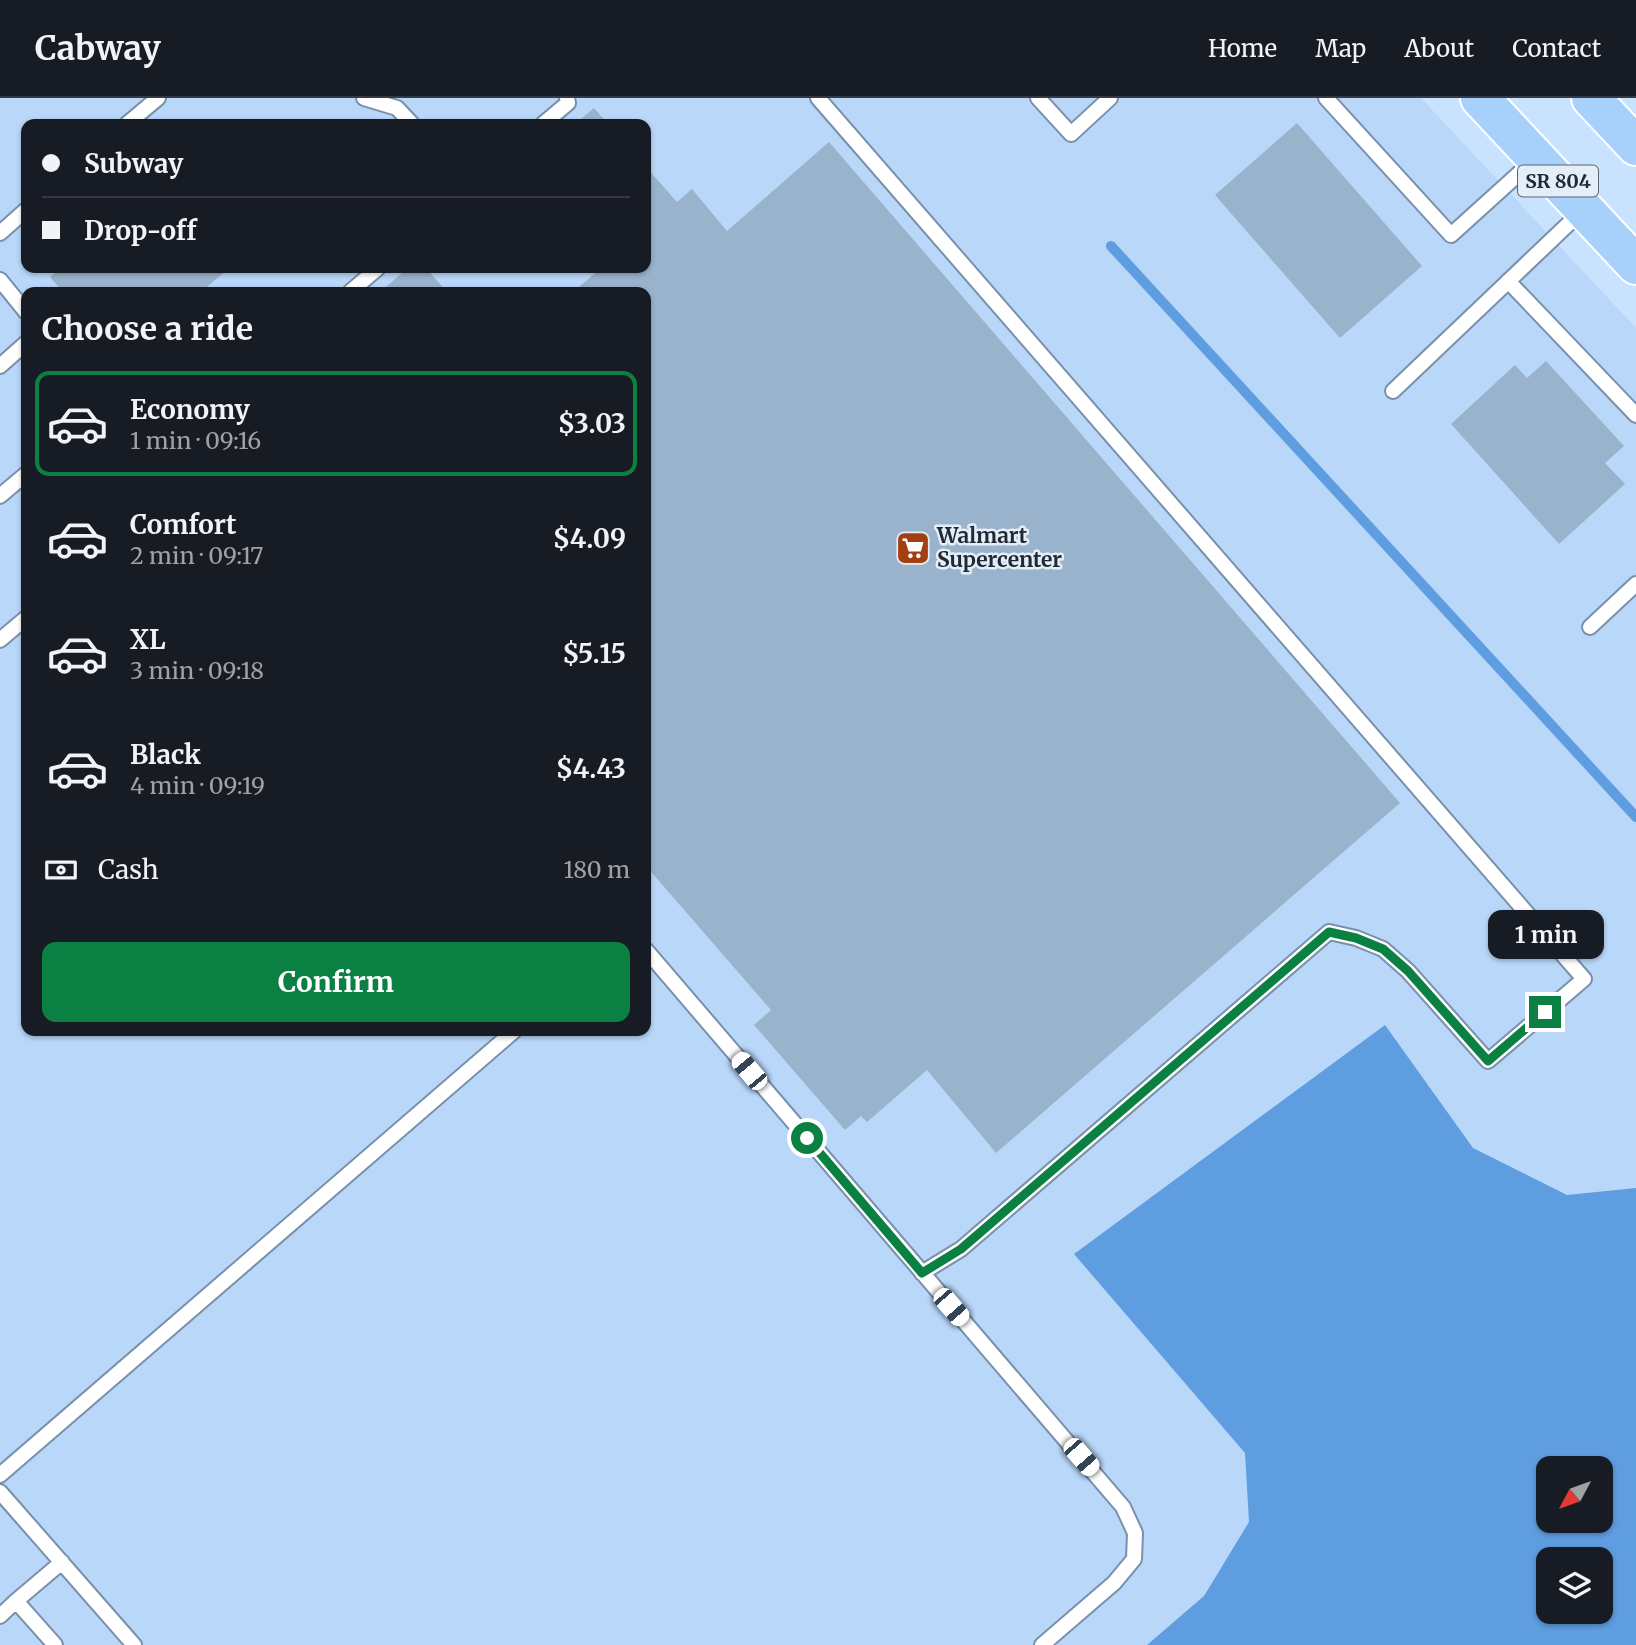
<!DOCTYPE html>
<html lang="en">
<head>
<meta charset="utf-8">
<style>
	body { margin:0; font-family:Merriweather,serif; background:#242831; color:#f1f3f6; height:100vh; display:flex; flex-direction:column; font-size:26px; white-space:nowrap }
	* { box-sizing:border-box; margin:0 }
	p { font-size:23px; color:#9ea1a6 }
	.icon { flex:none; width:38px; height:38px; fill:none; stroke:currentColor; stroke-width:2; stroke-linecap:round; stroke-linejoin:round }
	.map { position:relative; flex:1; overflow:hidden }
	.details { position:absolute; left:21px; top:189px; width:630px; height:749px; display:flex; flex-direction:column; background:#171b24; border-radius:14px; box-shadow:0 2px 5px #0004 }
	.details>* { flex:none }
	.banner { position:absolute; left:21px; top:21px; width:630px; height:154px; border-radius:14px; box-shadow:0 2px 5px #0004; display:grid; align-content:center; height:154px; padding:0 21px; background:#171b24 }
	.needle { width:46px; rotate:229deg }
	.tools { position:absolute; left:1536px; top:1358px; display:grid; gap:14px }
	.tools a { display:grid; place-items:center; width:77px; height:77px; border-radius:14px; background:#171b24; box-shadow:0 2px 5px #0004; font-size:35px }
	.end { position:absolute; width:32px; height:32px; margin:-16px; border:9px solid #0b8043; background:#fff; box-shadow:0 0 0 4px #fff }
	.from { border-radius:50% }
	.bubble { position:absolute; height:49px; border-radius:14px; background:#171b24; box-shadow:0 2px 5px #0004; font-size:23px; font-weight:700; line-height:49px; text-align:center }
	.car { position:absolute; width:21px; height:42px; margin:-21px -10px; border-radius:9px; box-shadow:0 0 5px 2px #0007; background:linear-gradient(#fff 24%,#345 0 40%,#fff 0 76%,#345 0 86%,#fff 0) }
	.banner b { display:flex; align-items:center; gap:24px; height:66px; font-size:26px }
	.banner b+b { border-top:2px solid #363941 }
	.banner i { width:18px; height:18px; background:#f1f3f6 }
	ul { padding:0; list-style:none }
	li { display:flex; align-items:center; gap:21px; height:105px; margin:0 14px 10px; padding:0 7px; border:4px solid transparent; border-radius:14px }
	li div { flex:1 }
	li b { display:block; font-size:26px }
	li em { font-style:normal; font-weight:700 }
	li.on { border-color:#0b8043 }
	li>.icon { width:63px; height:63px; stroke-width:1.5 }
	h2 { padding:0 21px; font-size:32px; line-height:84px }
	.pay { display:flex; align-items:center; gap:18px; height:77px; padding:0 21px; font-size:26px }
	.pay p { margin-inline-start:auto }
	.action { display:flex; gap:14px; margin-top:auto; padding:14px 21px }
	.action a { flex:1; height:80px; border-radius:14px; background:#0b8043; color:#fff; font-size:28px; font-weight:700; line-height:80px; text-align:center }
	header { display:flex; align-items:center; gap:42px; box-sizing:border-box; height:98px; padding:0 35px; background:#171b24; border-bottom:2px solid #363941 }
	header strong { font-size:33px }
	nav { display:flex; gap:38px; margin-inline-start:auto; font-size:24px }
	.map>svg:first-child { display:block }
	.built { fill:#b9d7f9; fill-rule:evenodd }
	.water { fill:#5e9de0; fill-rule:evenodd }
	.lines { fill:none; stroke-linecap:round; stroke-linejoin:round }
	.stream { stroke:#5e9de0; stroke-width:10 }
	.building { fill:#9ab3cd }
	.lane-casing { stroke:#7990aa; stroke-width:18 }
	.primary-casing { stroke:#fff; stroke-width:42 }
	.lane { stroke:#fff; stroke-width:14 }
	.primary { stroke:#a7d0fb; stroke-width:38 }
	.route { stroke:#0b8043; stroke-width:9 }
	.labels { text-anchor:middle; stroke-width:5; stroke-linejoin:round; paint-order:stroke }
	.shield { fill:#e4eef9; stroke:#5b646f; stroke-width:2 }
	.shield-label { font-size:19px; font-weight:bold; fill:#202934 }
	.poi-label { font-size:21px; font-weight:bold; fill:#202934; stroke:#e4eef9; text-anchor:start }
</style>
</head>
<body>
<header>
<strong>Cabway</strong>
<nav><a>Home</a><a>Map</a><a>About</a><a>Contact</a></nav>
</header>
<div class="map">
<svg width="1636" height="1547" viewBox="0 0 1636 1547">
	<rect width="100%" height="100%" fill="#c9e3ff"/>
	<path class="built" d="M0,0H1421L1636,230V1547H0ZM26,26H646V170H26ZM26,194H646V933H26ZM1549,1370H1601V1423H1549ZM1549,1461H1601V1514H1549Z"/>
	<path class="water" d="M1385,927L1473,1050L1567,1097L1636,1090V1547H1147L1204,1498L1249,1424L1245,1355L1074,1156ZM1549,1370H1601V1423H1549ZM1549,1461H1601V1514H1549Z"/>
	<g class="lines">
		<path class="stream" d="M1111,148L1636,719"/>
	</g>
	<path class="building" d="M594,10L608,26H575Z
		M1297,25L1422,168L1340,240L1215,97Z
		M829,44L1400,705L996,1055L927,972L867,1024L861,1018L845,1032L754,927L771,912L646,768V194H573L601,170H646V69L677,104L692,91L727,133Z
		M61,170H229L201,194H63L50,179Z
		M408,170H426L447,194H380Z
		M1546,263L1624,348L1605,365L1625,386L1559,446L1451,326L1515,267L1527,280Z"/>
	<g class="lines">
		<g class="lane-casing">
			<path id="lane" d="M364,0L397,10L412,26
				M818,0L1584,881L1488,963L1408,873L1383,851L1356,840L1329,834L961,1151L922,1175
				M1038,0L1071,36L1110,0
				M1326,0L1451,137L1535,61
				M127,26L158,0
				M543,26L568,5L567,0
				M0,135L26,112
				M0,182L26,214
				M1508,183L1636,317
				M350,194L378,170
				M0,268L26,245
				M1393,293L1583,112
				M0,398L26,376
				M1590,529L1636,486
				M0,542L26,520
				M646,852L1123,1409L1135,1435L1134,1461L1114,1485L1042,1547
				M0,1377L514,933
				M0,1394L134,1547
				M16,1503L62,1464
				M0,1518L16,1503L55,1547"/>
		</g>
		<g class="primary-casing">
			<path id="primary" d="M1480,0L1636,167
				M1591,0L1636,48"/>
		</g>
		<use href="#lane" class="lane"/>
		<use href="#primary" class="primary"/>
	</g>
	<g class="lines">
		<path class="route" d="M807,1040L922,1175L961,1151L1329,834L1356,840L1383,851L1408,873L1488,963L1545,914"/>
	</g>
	<defs>
		<g id="supermarket-square" transform="scale(1.75)"><rect x="-9" y="-9" width="18" height="18" rx="4" fill="#a33f10" stroke="#e4eef9"/><path d="M-6-5.5h2.5l.6 2H6L4.5 2H-2.5L-4.4-4H-6ZM-1.5 3.2a1.3 1.3 0 1 0 .1 0ZM3 3.2a1.3 1.3 0 1 0 .1 0Z" fill="#fff"/></g>
	</defs>
	<g fill-rule="evenodd">
		<use href="#supermarket-square" x="913" y="450"/>
	</g>
	<g class="labels">
		<rect class="shield" x="1518" y="67.5" width="80" height="31" rx="5"/>
		<g class="shield-label">
			<text x="1558" y="90">SR 804</text>
		</g>
		<g class="poi-label">
			<text x="937" y="445">Walmart<tspan x="937" dy="24">Supercenter</tspan></text>
		</g>
	</g>
</svg>
<div class="tools">
<a><svg class="needle" viewBox="-14 -14 28 28"><path d="M0-13l5 13h-10z" fill="#e53935"/><path d="M0 13l5-13h-10z" fill="#9ea1a6"/></svg></a>
<a><svg class="icon" aria-label="layers" viewBox="0 0 24 24"><path d="M12 4l9 5-9 5-9-5zM3 14l9 5 9-5"/></svg></a>
</div>
<i class="end from" style="left:807px;top:1040px"></i>
<i class="end" style="left:1545px;top:914px"></i>
<div class="bubble" style="left:1488px;top:812px;width:116px">1 min</div>
<i class="car" style="left:749px;top:973px;rotate:320deg"></i>
<i class="car" style="left:951px;top:1209px;rotate:139deg"></i>
<i class="car" style="left:1081px;top:1359px;rotate:139deg"></i>
<div class="banner">
<b><i class="from"></i>Subway</b>
<b><i></i>Drop-off</b>
</div>
<section class="details">
<h2>Choose a ride</h2>
<ul>
<li class="on"><svg class="icon" aria-label="car" viewBox="0 0 24 24"><path d="M5 17H2v-5l4-1 3-4h7l3 4 3 1v5h-3M9 17h6M6 11h13"/><circle cx="7" cy="17" r="2"/><circle cx="17" cy="17" r="2"/></svg><div><b>Economy</b><p>1 min · 09:16</p></div><em>$3.03</em></li>
<li><svg class="icon" aria-label="car" viewBox="0 0 24 24"><path d="M5 17H2v-5l4-1 3-4h7l3 4 3 1v5h-3M9 17h6M6 11h13"/><circle cx="7" cy="17" r="2"/><circle cx="17" cy="17" r="2"/></svg><div><b>Comfort</b><p>2 min · 09:17</p></div><em>$4.09</em></li>
<li><svg class="icon" aria-label="car" viewBox="0 0 24 24"><path d="M5 17H2v-5l4-1 3-4h7l3 4 3 1v5h-3M9 17h6M6 11h13"/><circle cx="7" cy="17" r="2"/><circle cx="17" cy="17" r="2"/></svg><div><b>XL</b><p>3 min · 09:18</p></div><em>$5.15</em></li>
<li><svg class="icon" aria-label="car" viewBox="0 0 24 24"><path d="M5 17H2v-5l4-1 3-4h7l3 4 3 1v5h-3M9 17h6M6 11h13"/><circle cx="7" cy="17" r="2"/><circle cx="17" cy="17" r="2"/></svg><div><b>Black</b><p>4 min · 09:19</p></div><em>$4.43</em></li>
</ul>
<div class="pay"><svg class="icon" aria-label="cash" viewBox="0 0 24 24"><path d="M3 7h18v10H3z"/><circle cx="12" cy="12" r="2"/></svg>Cash<p>180 m</p></div>
<div class="action"><a>Confirm</a></div>
</section>
</div>
</body>
</html>
